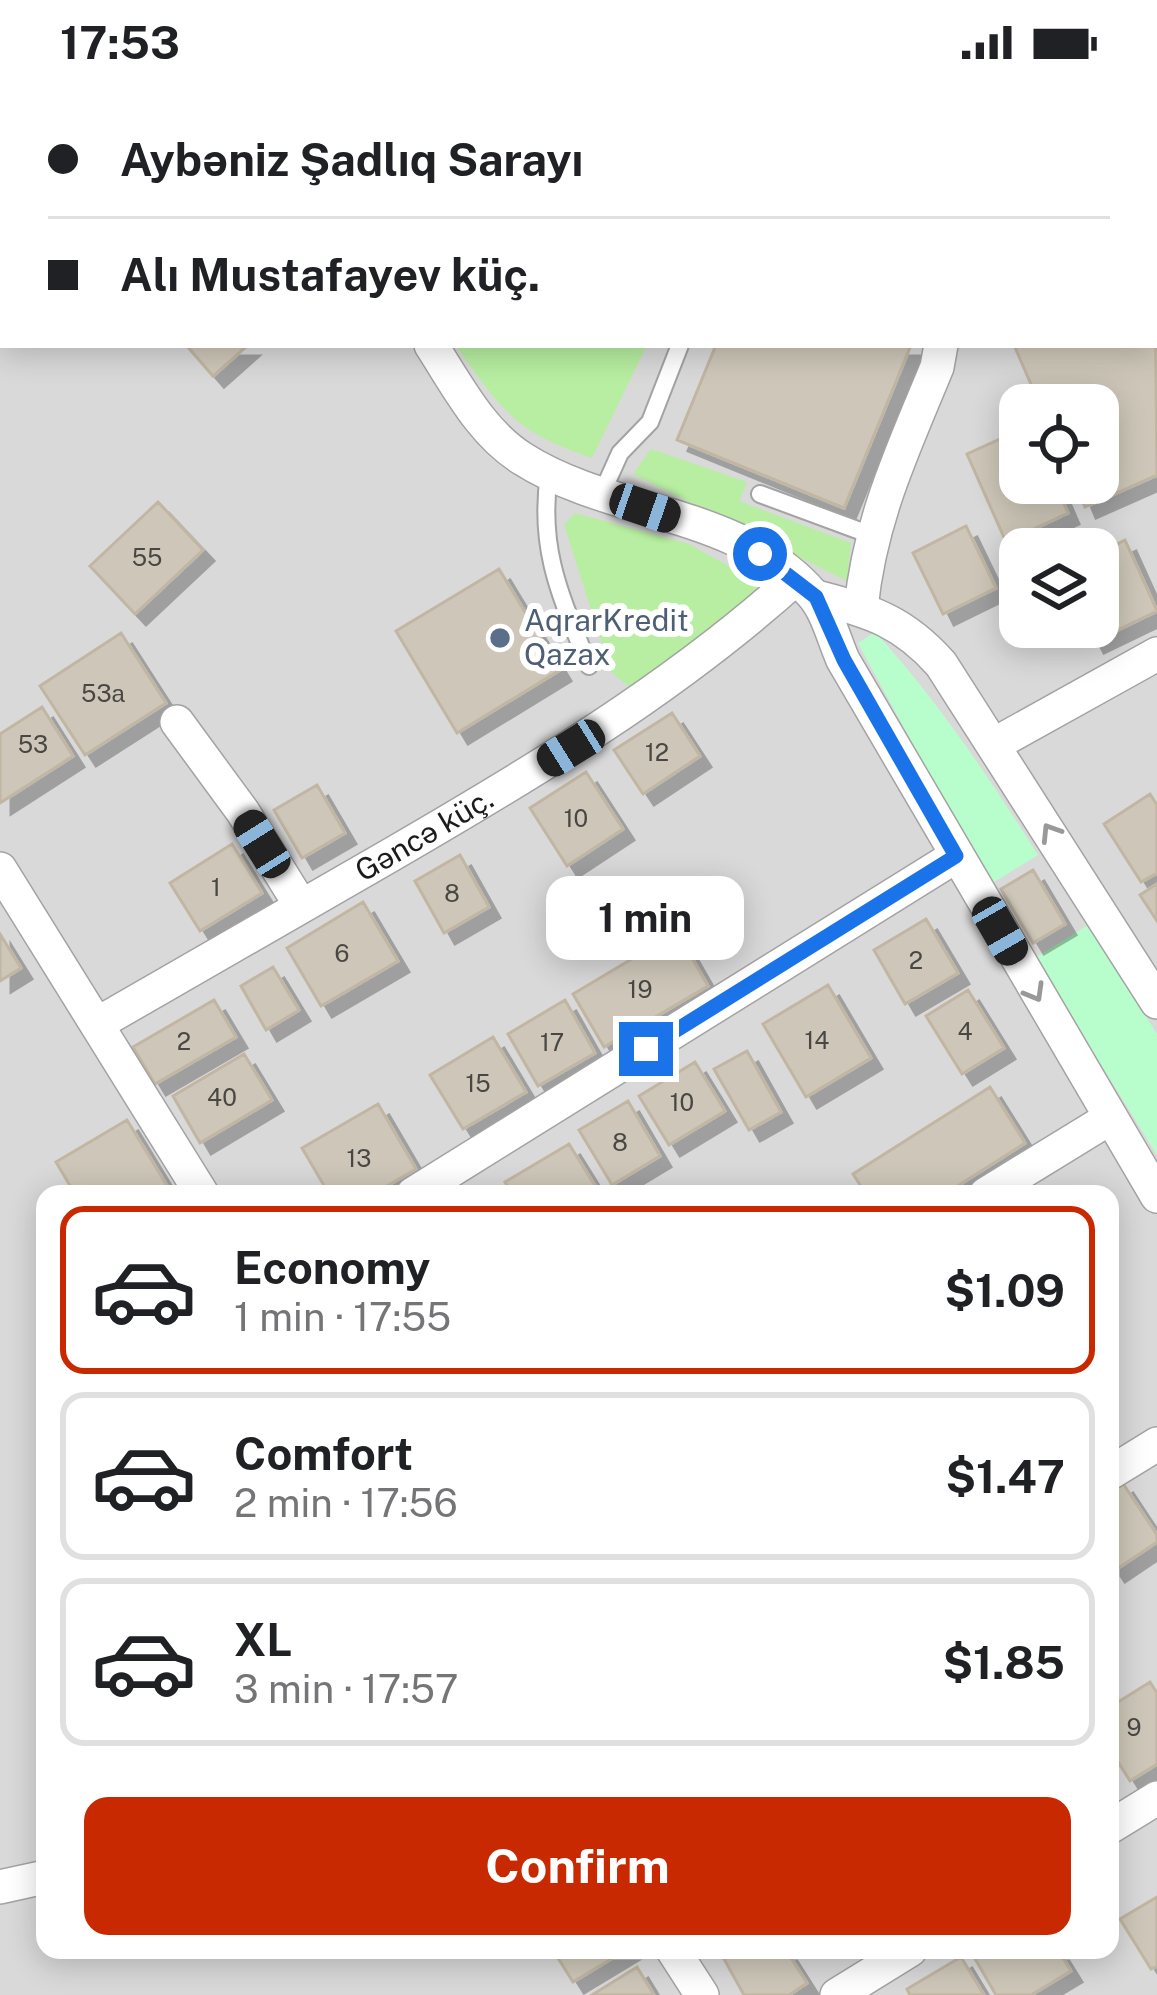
<!DOCTYPE html>
<html lang="en">
<head>
<meta charset="utf-8">
<style>
	body { margin:0; font-family:"Public Sans",sans-serif; background:#f6f6f6; color:#202124; height:100vh; display:flex; flex-direction:column; font-size:45px; white-space:nowrap }
	* { box-sizing:border-box; margin:0 }
	p { font-size:39px; color:#757577 }
	.icon { flex:none; width:66px; height:66px; fill:none; stroke:currentColor; stroke-width:2; stroke-linecap:round; stroke-linejoin:round }
	.map { position:relative; flex:1; overflow:hidden }
	.panel { position:absolute; left:36px; top:1101px; width:1083px; height:774px; display:flex; flex-direction:column; background:#fff; border-radius:24px; box-shadow:0 6px 30px #0003 }
	.panel>* { flex:none }
	.hud { position:absolute; left:0px; top:0px; width:1158px; height:264px; box-shadow:0 6px 30px #0003; display:grid; align-content:center; height:264px; padding:0 48px; background:#fff }
	.fabs { position:absolute; left:999px; top:300px; display:grid; gap:24px }
	.fabs a { display:grid; place-items:center; width:120px; height:120px; border-radius:24px; background:#fff; box-shadow:0 6px 30px #0003; font-size:60px }
	.end { position:absolute; width:54px; height:54px; margin:-27px; border:15px solid #1a73e8; background:#fff; box-shadow:0 0 0 6px #fff }
	.from { border-radius:50% }
	.bubble { position:absolute; height:84px; border-radius:24px; background:#fff; box-shadow:0 6px 30px #0003; font-size:39px; font-weight:700; line-height:84px; text-align:center }
	.car { position:absolute; width:36px; height:72px; margin:-36px -18px; border-radius:15px; box-shadow:0 0 9px 3px #0007; background:linear-gradient(#222 24%,#8ab4d8 0 40%,#222 0 76%,#8ab4d8 0 86%,#222 0) }
	.hud b { display:flex; align-items:center; gap:42px; height:114px; font-size:45px }
	.hud b+b { border-top:3px solid #e0e0e0 }
	.hud i { width:30px; height:30px; background:#202124 }
	ul { padding:21px 0 0; list-style:none }
	li { display:flex; align-items:center; gap:36px; height:168px; margin:0 24px 18px; padding:0 24px; border:6px solid #e0e0e0; border-radius:24px }
	li div { flex:1 }
	li b { display:block; font-size:45px }
	li em { font-style:normal; font-weight:700 }
	li.on { border-color:#c82900 }
	li>.icon { width:108px; height:108px; stroke-width:1.5 }
	.button { display:flex; gap:24px; margin-top:auto; padding:24px 48px }
	.button a { flex:1; height:138px; border-radius:24px; background:#c82900; color:#fff; font-size:48px; font-weight:700; line-height:138px; text-align:center }
	.status { display:flex; justify-content:space-between; align-items:center; height:84px; padding:0 60px; background:#fff; direction:ltr }
	.status svg { height:33px; fill:currentColor }
	.map>svg:first-child { display:block }
	.residential { fill:#dad9d9; fill-rule:evenodd }
	.grass { fill:#b7eea1 }
	.park { fill:#b8fecc }
	.building { fill:#cec7b9; stroke:#c1b6a2; stroke-width:3; filter:url(#shadow) }
	.lines { fill:none; stroke-linecap:round; stroke-linejoin:round }
	.service-casing { stroke:#a3a3a3; stroke-width:20 }
	.minor-casing { stroke:#a3a3a3; stroke-width:36 }
	.service { stroke:#fff; stroke-width:16 }
	.minor { stroke:#fff; stroke-width:33 }
	.oneway { stroke:#999 }
	.route { stroke:#1a73e8; stroke-width:15 }
	.service-dot { fill:#5c6f8a; stroke:#fff; stroke-width:4.5 }
	.labels { text-anchor:middle; stroke-width:12; stroke-linejoin:round; paint-order:stroke }
	.number-label { font-size:24px; fill:#484743 }
	.service-label { font-size:30px; fill:#4e5e75; stroke:#fff; text-anchor:start }
	.street-label { font-size:30px; fill:#1c1c1c; stroke:#fff }
</style>
</head>
<body>
<div class="status"><b>17:53</b><svg viewBox="0 0 49 12"><path d="M0 12V9h3v3zM5 12V6h3v6zM10 12V3h3v9zM15 12V0h3v12zM26 1h20v11H26zM47 4h2v5h-2z"/></svg></div>
<div class="map">
<svg width="1157" height="1911" viewBox="0 0 1157 1911">
	<defs>
		<filter id="shadow"><feDropShadow dx="11" dy="11" stdDeviation="0" flood-color="#0004"/></filter>
	</defs>
	<rect width="100%" height="100%" fill="#eeede0"/>
	<path class="residential" d="M0,0H1157V1911H0ZM3,3H1155V261H3ZM1020,321H1098V399H1020ZM1020,465H1098V543H1020ZM45,1110H1110V1866H45Z"/>
	<path class="grass" d="M455,261H647L592,374C511,346 504,327 455,261Z
		M651,365L747,398L739,417L851,459L847,497L633,390Z
		M575,429L689,460L761,500L705,555L632,605L611,588L564,441Z"/>
	<path class="park" d="M875,548C938,617 988,692 1038,771L989,801L858,559Z
		M1088,841L1157,950V1071L1035,874Z"/>
	<path class="building" d="M1155,207L1157,391L1085,423L1075,399H1098V321H1040L1014,261H1155Z
		M186,261H248L213,292Z
		M716,261H911L844,424L677,356Z
		M1020,346V399H1055L1068,429L1006,458L967,370Z
		M158,418L203,466L135,530L90,482Z
		M966,442L996,504L943,530L913,469Z
		M1125,456L1157,527L1093,558L1085,543H1098V470Z
		M499,485L560,586L457,649L396,547Z
		M121,549L166,619L85,671L40,602Z
		M42,623L73,672L0,719V650Z
		M672,629L700,672L643,710L614,666Z
		M586,688L623,745L567,782L530,724Z
		M317,701L345,749L302,774L274,726Z
		M1150,710L1157,721V789L1141,798L1104,740Z
		M232,760L262,809L200,847L170,799Z
		M460,771L489,823L444,849L415,797Z
		M1033,786L1065,840L1033,859L1001,805Z
		M1157,800V837L1140,811Z
		M363,818L398,877L321,922L287,864Z
		M926,835L958,889L905,920L874,866Z
		M677,848L708,902L604,963L573,910Z
		M0,850L21,884L0,897Z
		M273,883L299,926L266,946L241,902Z
		M828,901L871,974L806,1013L763,940Z
		M968,906L1004,964L962,990L926,932Z
		M214,916L236,953L155,1000L133,963Z
		M565,916L595,969L538,1002L508,950Z
		M493,953L526,1008L463,1045L430,991Z
		M747,967L781,1028L749,1046L714,985Z
		M244,970L272,1016L200,1059L173,1012Z
		M695,978L725,1027L669,1061L639,1012Z
		M990,1003L1025,1059L945,1110H866L853,1090Z
		M628,1017L660,1072L612,1101L579,1046Z
		M378,1020L416,1085L373,1110H329L302,1064Z
		M127,1036L172,1110H75L56,1078Z
		M569,1060L597,1105L589,1110H512L505,1098Z
		M1122,1398L1157,1451V1458L1114,1487L1110,1481V1406Z
		M1150,1598L1157,1609V1680L1130,1697L1110,1665V1623Z
		M1157,1813V1882L1151,1885L1120,1835Z
		M553,1866H626L573,1898Z
		M719,1866H786L807,1899L789,1911H744Z
		M970,1866H1058L1071,1887L1031,1911H996Z
		M961,1873L984,1911H910L907,1905Z
		M637,1883L654,1911H592Z"/>
	<g class="lines">
		<g class="service-casing">
			<path id="service" d="M772,0L775,3
				M1155,145L1157,147
				M549,390C538,466 561,513 589,582
				M602,409L620,369L650,338L680,261
				M760,410L871,451"/>
		</g>
		<g class="minor-casing">
			<g id="minor">
				<path d="M305,0V3"/>
				<path d="M1155,51L1157,50"/>
				<path d="M431,261C457,301 481,349 523,375C611,431 740,427 812,510C827,526 834,556 843,576L1157,1112"/>
				<path d="M816,513C870,527 903,537 941,580L1157,918"/>
				<path d="M861,524C870,434 903,366 937,283L941,261"/>
				<path d="M177,638L243,728L301,822"/>
				<path d="M995,660L1157,570"/>
				<path d="M0,785L202,1110"/>
				<path id="s1" d="M97,940C194,884 292,828 389,772C532,689 673,605 796,494"/>
				<path d="M413,1110L956,772"/>
				<path d="M986,1110L1110,1034"/>
				<path d="M1110,1389L1157,1360"/>
				<path d="M1110,1743L1157,1714"/>
				<path d="M0,1803L45,1793"/>
				<path d="M673,1866L702,1911"/>
				<path d="M837,1911L910,1866"/>
			</g>
		</g>
		<use href="#service" class="service"/>
		<use href="#minor" class="minor"/>
	</g>
	<defs><path id="oneway-chevron" d="M-2-3.5L2.5 0L-2 3.5" fill="none" stroke-width="1.6" stroke-linecap="round" stroke-linejoin="round" transform="scale(3)"/></defs>
	<g class="oneway">
		<use href="#oneway-chevron" transform="translate(1050 748) rotate(-122)"/>
		<use href="#oneway-chevron" transform="translate(1035 909) rotate(60)"/>
	</g>
	<g class="lines">
		<path class="route" d="M646,965L956,772L844,576L816,513L760,470"/>
	</g>
	<circle class="service-dot" cx="500" cy="554" r="12"/>
	<g class="labels">
		<g class="number-label">
			<text x="147" y="482">55</text>
			<text x="103" y="618">53а</text>
			<text x="33" y="669">53</text>
			<text x="657" y="677">12</text>
			<text x="576" y="743">10</text>
			<text x="216" y="812">1</text>
			<text x="452" y="818">8</text>
			<text x="342" y="878">6</text>
			<text x="916" y="885">2</text>
			<text x="640" y="914">19</text>
			<text x="965" y="956">4</text>
			<text x="817" y="965">14</text>
			<text x="184" y="966">2</text>
			<text x="552" y="967">17</text>
			<text x="478" y="1008">15</text>
			<text x="222" y="1022">40</text>
			<text x="682" y="1027">10</text>
			<text x="620" y="1067">8</text>
			<text x="359" y="1083">13</text>
			<text x="1134" y="1652">9</text>
		</g>
		<g class="service-label">
			<text x="524" y="547">AqrarKredit<tspan x="524" dy="34">Qazax</tspan></text>
		</g>
		<g class="street-label">
			<text dy="10" stroke="none"><textPath href="#s1" startOffset="378">Gəncə küç.</textPath></text>
		</g>
	</g>
</svg>
<div class="fabs">
<a><svg class="icon" aria-label="locate" viewBox="0 0 24 24"><circle cx="12" cy="12" r="6"/><path d="M12 2v4M12 18v4M2 12h4M18 12h4"/></svg></a>
<a><svg class="icon" aria-label="layers" viewBox="0 0 24 24"><path d="M12 4l9 5-9 5-9-5zM3 14l9 5 9-5"/></svg></a>
</div>
<i class="end from" style="left:760px;top:470px"></i>
<i class="end" style="left:646px;top:965px"></i>
<div class="bubble" style="left:546px;top:792px;width:198px">1 min</div>
<i class="car" style="left:645px;top:424px;rotate:109deg"></i>
<i class="car" style="left:571px;top:664px;rotate:238deg"></i>
<i class="car" style="left:262px;top:760px;rotate:328deg"></i>
<i class="car" style="left:1000px;top:847px;rotate:150deg"></i>
<div class="hud">
<b><i class="from"></i>Aybəniz Şadlıq Sarayı</b>
<b><i></i>Alı Mustafayev küç.</b>
</div>
<section class="panel">
<ul>
<li class="on"><svg class="icon" aria-label="car" viewBox="0 0 24 24"><path d="M5 17H2v-5l4-1 3-4h7l3 4 3 1v5h-3M9 17h6M6 11h13"/><circle cx="7" cy="17" r="2"/><circle cx="17" cy="17" r="2"/></svg><div><b>Economy</b><p>1 min · 17:55</p></div><em>$1.09</em></li>
<li><svg class="icon" aria-label="car" viewBox="0 0 24 24"><path d="M5 17H2v-5l4-1 3-4h7l3 4 3 1v5h-3M9 17h6M6 11h13"/><circle cx="7" cy="17" r="2"/><circle cx="17" cy="17" r="2"/></svg><div><b>Comfort</b><p>2 min · 17:56</p></div><em>$1.47</em></li>
<li><svg class="icon" aria-label="car" viewBox="0 0 24 24"><path d="M5 17H2v-5l4-1 3-4h7l3 4 3 1v5h-3M9 17h6M6 11h13"/><circle cx="7" cy="17" r="2"/><circle cx="17" cy="17" r="2"/></svg><div><b>XL</b><p>3 min · 17:57</p></div><em>$1.85</em></li>
</ul>
<div class="button"><a>Confirm</a></div>
</section>
</div>
</body>
</html>
